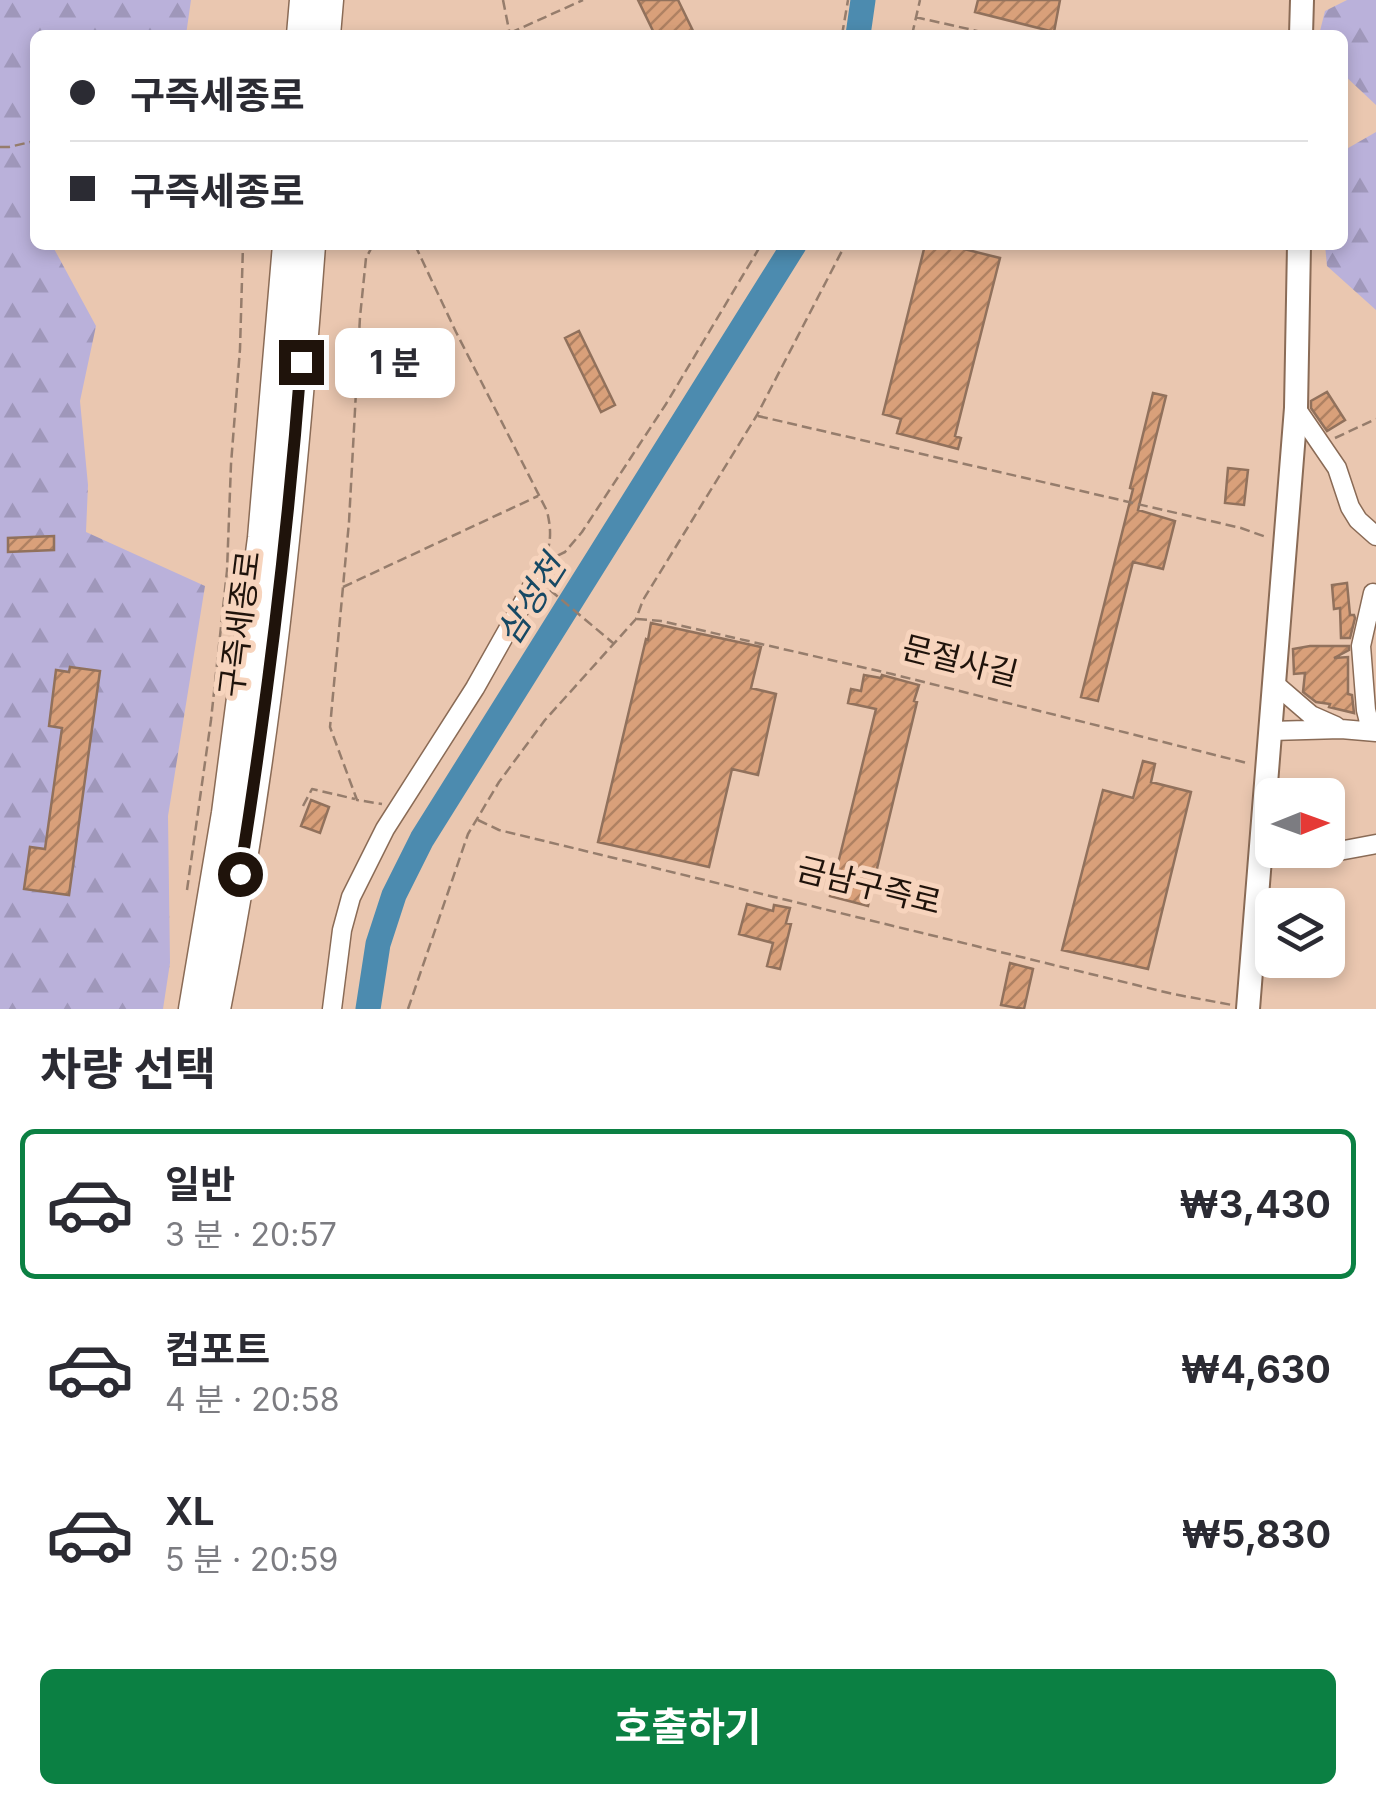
<!DOCTYPE html>
<html lang="ko">
<head>
<meta charset="utf-8">
<style>
	body { margin:0; font-family:Inter,"Noto Sans KR",sans-serif; background:#f2f2f3; color:#2b2b33; height:100vh; display:flex; flex-direction:column; font-size:38px; white-space:nowrap }
	* { box-sizing:border-box; margin:0 }
	p { font-size:32px; color:#7c7c81 }
	.icon { flex:none; width:55px; height:55px; fill:none; stroke:currentColor; stroke-width:2; stroke-linecap:round; stroke-linejoin:round }
	.map { position:relative; height:1009px; overflow:hidden }
	.sheet { display:flex; flex-direction:column; background:#fff; flex:1 }
	.sheet>* { flex:none }
	.banner { position:absolute; left:30px; top:30px; width:1318px; height:220px; border-radius:15px; box-shadow:0 5px 15px #0003; display:grid; align-content:center; height:220px; padding:0 40px; background:#fff }
	.needle { width:65px; rotate:89deg }
	.controls { position:absolute; left:1255px; top:778px; display:grid; gap:20px }
	.controls a { display:grid; place-items:center; width:90px; height:90px; border-radius:15px; background:#fff; box-shadow:0 5px 15px #0003; font-size:50px }
	.end { position:absolute; width:45px; height:45px; margin:-22px; border:12px solid #1f130b; background:#fff; box-shadow:0 0 0 5px #fff }
	.from { border-radius:50% }
	.bubble { position:absolute; height:70px; border-radius:15px; background:#fff; box-shadow:0 5px 15px #0003; font-size:32px; font-weight:700; line-height:70px; text-align:center }
	.banner b { display:flex; align-items:center; gap:35px; height:95px; font-size:38px }
	.banner b+b { border-top:2px solid #e1e1e2 }
	.banner i { width:25px; height:25px; background:#2b2b33 }
	ul { padding:0; list-style:none }
	li { display:flex; align-items:center; gap:30px; height:150px; margin:0 20px 15px; padding:0 20px; border:5px solid transparent; border-radius:15px }
	li div { flex:1 }
	li b { display:block; font-size:38px }
	li em { font-style:normal; font-weight:700 }
	li.on { border-color:#0b8043 }
	li>.icon { width:90px; height:90px; stroke-width:1.5 }
	h2 { padding:0 40px; font-size:45px; line-height:120px }
	.button { display:flex; gap:20px; margin-top:auto; padding:20px 40px }
	.button a { flex:1; height:115px; border-radius:15px; background:#0b8043; color:#fff; font-size:40px; font-weight:700; line-height:115px; text-align:center }
	.map>svg:first-child { display:block }
	.forest { fill:url(#forest-firs) }
	.lines { fill:none; stroke-linecap:round; stroke-linejoin:round }
	.river { stroke:#4c8baf; stroke-width:25 }
	.building { fill:url(#building-hatch); stroke:#91715c; stroke-width:2.5 }
	.minor-casing { stroke:#8a6b56; stroke-width:21 }
	.major-casing { stroke:#8a6b56; stroke-width:26 }
	.highway-casing { stroke:#8a6b56; stroke-width:31 }
	.path { stroke:#967d6c; stroke-width:2.5; stroke-dasharray:10 5; stroke-linecap:butt }
	.minor { stroke:#fff; stroke-width:18 }
	.major { stroke:#fff; stroke-width:22 }
	.highway { stroke:#fff; stroke-width:28 }
	.route { stroke:#1f130b; stroke-width:12 }
	.labels { text-anchor:middle; stroke-width:10; stroke-linejoin:round; paint-order:stroke }
	.street-label { font-size:32px; fill:#1f130b; stroke:#f7d4bd }
	.water-label { font-size:35px; font-style:italic; fill:#174964; stroke:#f7d4bd }
</style>
</head>
<body>
<div class="map">
<svg width="1376" height="1009" viewBox="0 0 1376 1009">
	<defs>
		<pattern id="forest-firs" width="22" height="20" patternUnits="userSpaceOnUse" patternTransform="scale(2.5)"><rect width="22" height="20" fill="#bab1da"/><path d="M5 1l3.5 6h-7zM16 11l3.5 6h-7z" fill="#9f97ba"/></pattern>
		<pattern id="building-hatch" width="6" height="6" patternUnits="userSpaceOnUse" patternTransform="scale(2.5)"><rect width="6" height="6" fill="#d9a07a"/><path d="M-1 1l2-2M0 6l6-6M5 7l2-2" fill="none" stroke="#af8162"/></pattern>
	</defs>
	<rect width="100%" height="100%" fill="#eac7b0"/>
	<path class="forest" d="M0,0H191L186,35H35V245H52L96,326L80,401L88,485L86,532L205,586L168,816L170,963L163,1009H0Z
		M1347,0H1376V105L1343,74L1342,35H1319L1325,11Z
		M1376,132V310L1327,266L1325,245H1342L1343,151Z"/>
	<g class="lines">
		<path class="river" d="M858,35L863,0
			M368,1009L378,944L394,895L422,839L794,245"/>
	</g>
	<path class="building" d="M638,0H678L695,35H655Z
		M978,0H1060L1054,32L975,12Z
		M925,245H948L1000,258L955,436L961,438L958,449L897,433L901,419L883,414Z
		M579,331L615,405L601,412L565,338Z
		M1327,392L1345,420L1327,431L1311,408V401Z
		M1153,393L1166,396L1138,510L1175,521L1163,569L1133,562L1098,701L1081,697L1133,489L1130,488Z
		M1228,468L1248,470L1244,505L1225,503Z
		M54,536V550L8,552V538Z
		M1347,583L1350,615H1354L1355,618L1350,638H1341L1340,608L1334,609L1332,585Z
		M651,623L761,647L751,688L776,694L758,775L732,769L709,867L598,842L646,639L648,640Z
		M1310,646H1349V650L1334,658L1348,657V694L1352,695L1354,713L1329,707L1330,704L1316,702L1303,692L1305,673L1294,674L1293,649Z
		M70,667L100,671L69,895L24,889L30,847L45,849L62,728L49,726L56,670L69,672Z
		M864,675L881,678L882,675L919,685L914,701L917,702L868,906L830,896L876,709L848,703L851,689L861,691Z
		M1143,761L1155,764L1151,782L1191,792L1148,969L1062,950L1103,790L1133,798Z
		M311,800L329,807L320,833L301,826Z
		M747,904L773,911L774,905L790,908L786,923L791,924L780,969L767,966L773,943L739,934Z
		M1010,963L1033,969L1024,1009L1001,1005Z"/>
	<g class="lines">
		<g class="minor-casing">
			<path id="minor" d="M1296,408L1337,468L1350,507L1358,520L1376,536
				M1275,684L1311,715L1336,726
				M1371,730L1366,710L1361,646L1373,593
				M1271,731L1341,729L1376,732
				M1303,850L1339,851L1376,844
				M332,1009L342,930L351,897L385,829L475,688L537,578"/>
		</g>
		<g class="major-casing">
			<path id="major" d="M1301,35L1302,0
				M1248,1009L1296,408L1299,245"/>
		</g>
		<g class="highway-casing">
			<path id="highway" d="M301,35L304,0
				M326,35L329,0
				M193,1009L226,813L262,538L287,245
				M216,1009C266,757 292,501 311,245"/>
		</g>
		<path class="path" d="M503,0L510,35
			M915,17L995,35
			M510,33L583,0
			M842,35L848,0
			M912,35L920,0
			M0,147H9L35,141
			M373,245L366,258L360,317L349,522L330,727L357,800L382,804
			M415,245L456,332L547,511C552,532 551,545 543,564
			M758,416L1241,528L1266,537
			M1335,438L1376,419
			M544,562L565,552L582,532L666,404L761,245
			M343,587L538,496
			M550,590L613,643
			M637,619L661,621L892,674L1247,763
			M303,806L312,789L355,799
			M478,820L499,830L1173,994L1232,1005
			M187,890L211,720L227,571L231,464L240,349L243,245
			M408,1009L468,834L499,782L545,720L636,619L643,600L757,415L845,245"/>
		<use href="#minor" class="minor"/>
		<use href="#major" class="major"/>
		<use href="#highway" class="highway"/>
	</g>
	<g class="lines">
		<path class="route" d="M240,874C267,704 288,534 301,362"/>
	</g>
	<g class="labels">
		<g class="street-label">
			<text transform="translate(240 624) rotate(-83)" y="11">구즉세종로</text>
			<text transform="translate(960 661) rotate(14)" y="11">문절사길</text>
			<text transform="translate(869 886) rotate(14)" y="11">금남구즉로</text>
		</g>
		<g class="water-label">
			<text transform="translate(531 600) rotate(-58)" y="12">삼성천</text>
		</g>
	</g>
</svg>
<div class="controls">
<a><svg class="needle" viewBox="-14 -14 28 28"><path d="M0-13l5 13h-10z" fill="#e53935"/><path d="M0 13l5-13h-10z" fill="#7c7c81"/></svg></a>
<a><svg class="icon" aria-label="layers" viewBox="0 0 24 24"><path d="M12 4l9 5-9 5-9-5zM3 14l9 5 9-5"/></svg></a>
</div>
<i class="end from" style="left:240px;top:874px"></i>
<i class="end" style="left:301px;top:362px"></i>
<div class="bubble" style="left:335px;top:328px;width:120px">1 분</div>
<div class="banner">
<b><i class="from"></i>구즉세종로</b>
<b><i></i>구즉세종로</b>
</div>
</div>
<section class="sheet">
<h2>차량 선택</h2>
<ul>
<li class="on"><svg class="icon" aria-label="car" viewBox="0 0 24 24"><path d="M5 17H2v-5l4-1 3-4h7l3 4 3 1v5h-3M9 17h6M6 11h13"/><circle cx="7" cy="17" r="2"/><circle cx="17" cy="17" r="2"/></svg><div><b>일반</b><p>3 분 · 20:57</p></div><em>₩3,430</em></li>
<li><svg class="icon" aria-label="car" viewBox="0 0 24 24"><path d="M5 17H2v-5l4-1 3-4h7l3 4 3 1v5h-3M9 17h6M6 11h13"/><circle cx="7" cy="17" r="2"/><circle cx="17" cy="17" r="2"/></svg><div><b>컴포트</b><p>4 분 · 20:58</p></div><em>₩4,630</em></li>
<li><svg class="icon" aria-label="car" viewBox="0 0 24 24"><path d="M5 17H2v-5l4-1 3-4h7l3 4 3 1v5h-3M9 17h6M6 11h13"/><circle cx="7" cy="17" r="2"/><circle cx="17" cy="17" r="2"/></svg><div><b>XL</b><p>5 분 · 20:59</p></div><em>₩5,830</em></li>
</ul>
<div class="button"><a>호출하기</a></div>
</section>
</body>
</html>
